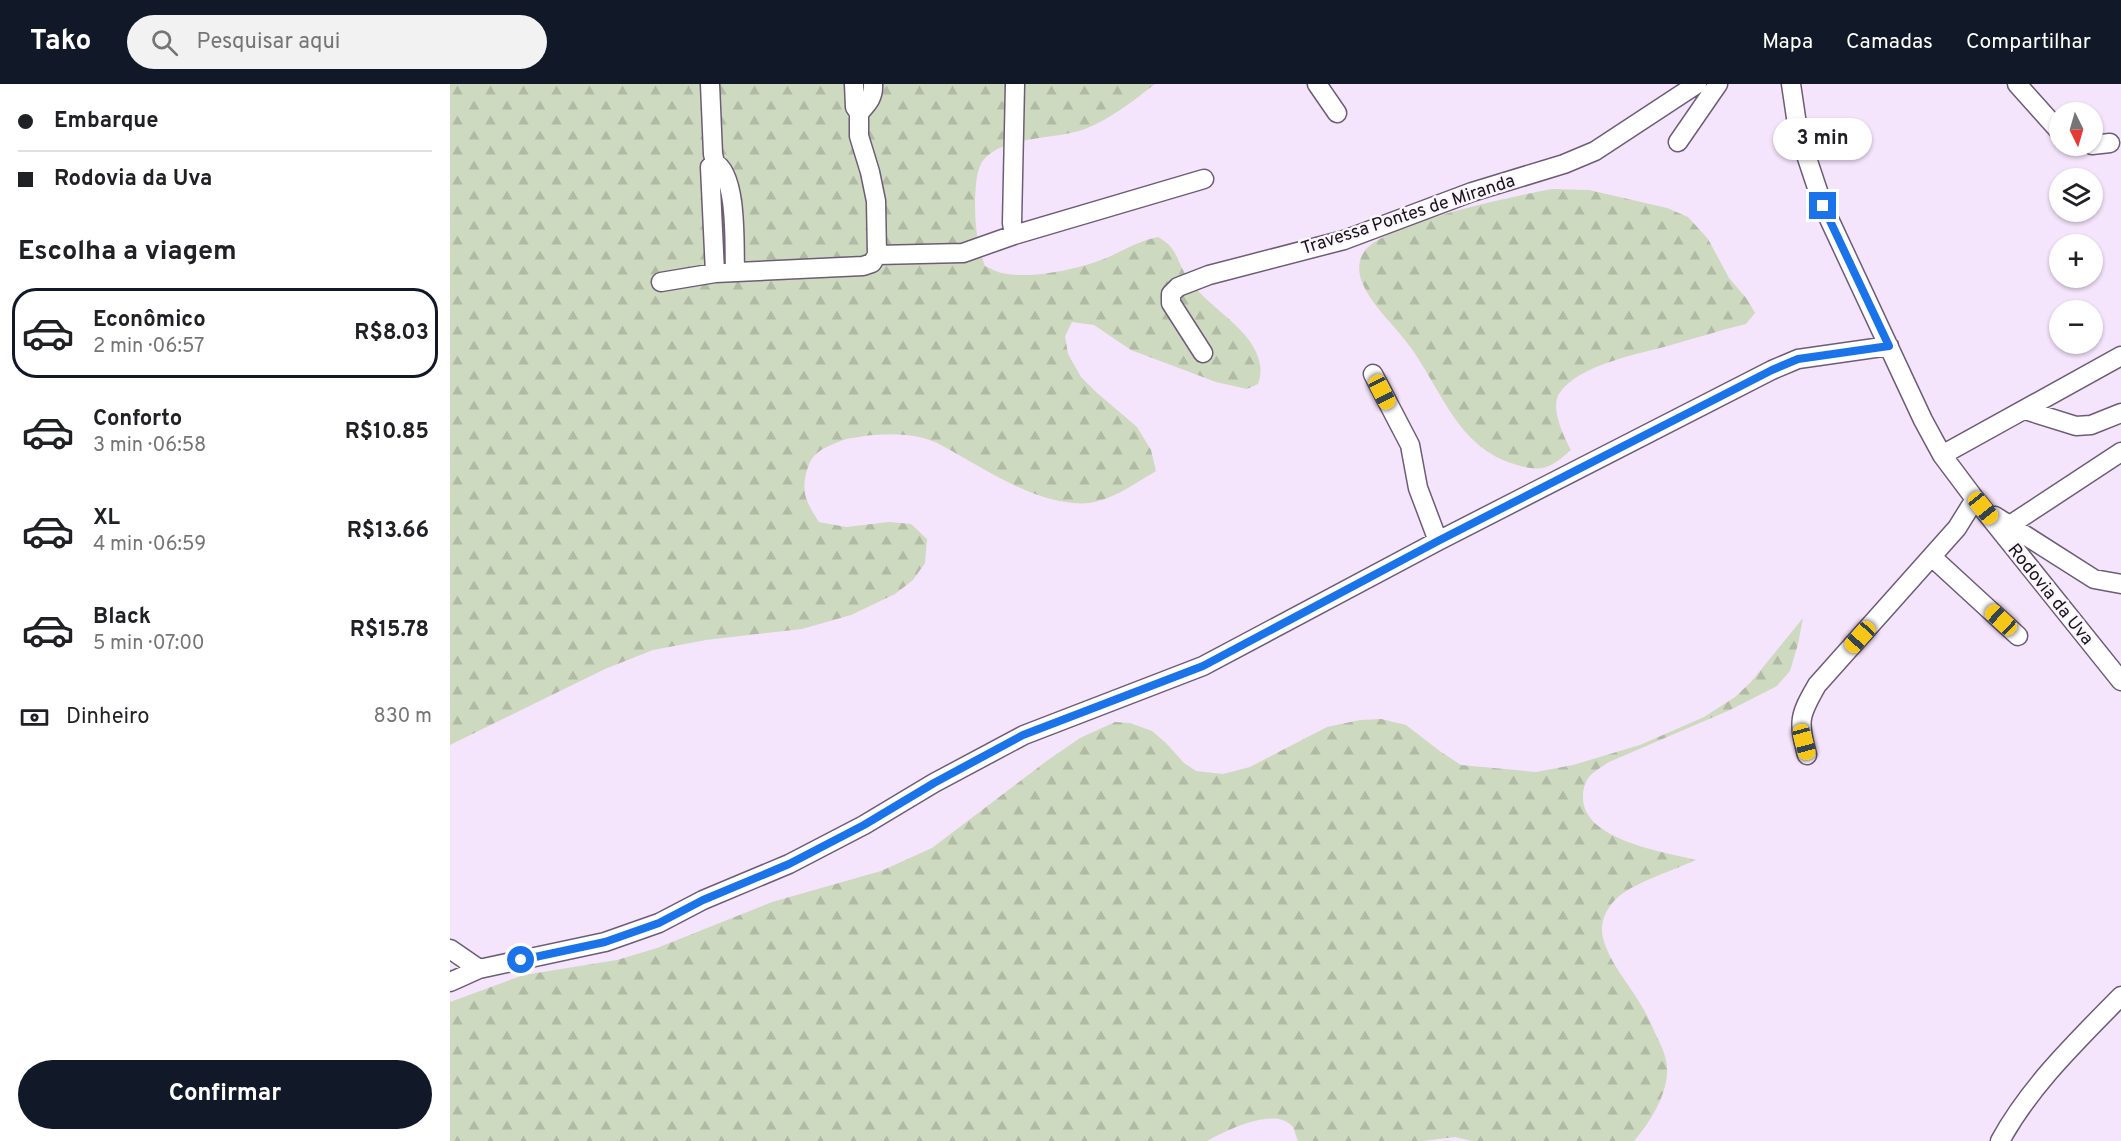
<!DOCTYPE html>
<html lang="pt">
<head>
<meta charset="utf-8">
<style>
	body { margin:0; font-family:Overpass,sans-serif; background:#f2f2f2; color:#202124; height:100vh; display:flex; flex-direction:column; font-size:22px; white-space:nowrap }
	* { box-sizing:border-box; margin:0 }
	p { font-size:20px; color:#757577 }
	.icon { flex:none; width:33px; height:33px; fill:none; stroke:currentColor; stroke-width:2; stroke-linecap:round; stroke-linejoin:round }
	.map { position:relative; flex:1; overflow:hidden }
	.sheet { display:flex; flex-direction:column; background:#fff; width:450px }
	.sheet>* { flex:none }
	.banner { display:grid; align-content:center; height:132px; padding:0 18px; background:#fff }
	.needle { width:39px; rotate:175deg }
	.fabs { position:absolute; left:1599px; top:18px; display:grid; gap:12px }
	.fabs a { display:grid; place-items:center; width:54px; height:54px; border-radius:50%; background:#fff; box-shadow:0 2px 4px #0004; font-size:30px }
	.end { position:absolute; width:27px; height:27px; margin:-14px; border:8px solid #1a73e8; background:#fff; box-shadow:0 0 0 3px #fff }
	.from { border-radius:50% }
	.bubble { position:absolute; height:42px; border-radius:21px; background:#fff; box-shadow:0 2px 4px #0004; font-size:20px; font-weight:700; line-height:42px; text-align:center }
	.car { position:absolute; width:18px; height:36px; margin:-18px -9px; border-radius:8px; box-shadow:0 0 4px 2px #0007; background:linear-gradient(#f5c518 24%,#345 0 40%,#f5c518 0 76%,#345 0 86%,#f5c518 0) }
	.banner b { display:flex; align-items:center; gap:21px; height:57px; font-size:22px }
	.banner b+b { border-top:2px solid #e0e0e0 }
	.banner i { width:15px; height:15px; background:#202124 }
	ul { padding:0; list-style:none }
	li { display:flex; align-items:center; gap:18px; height:90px; margin:0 12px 9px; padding:0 6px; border:3px solid transparent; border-radius:24px }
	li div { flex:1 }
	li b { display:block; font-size:22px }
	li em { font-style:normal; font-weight:700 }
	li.on { border-color:#111827 }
	li>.icon { width:54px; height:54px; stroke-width:1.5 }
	h2 { padding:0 18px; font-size:27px; line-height:72px }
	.pay { display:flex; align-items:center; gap:15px; height:66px; padding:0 18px; font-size:22px }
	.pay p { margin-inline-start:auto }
	.primary-button { display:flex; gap:12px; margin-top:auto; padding:12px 18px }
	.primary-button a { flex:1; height:69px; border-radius:36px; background:#111827; color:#fff; font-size:24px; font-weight:700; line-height:69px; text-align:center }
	header { display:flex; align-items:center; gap:36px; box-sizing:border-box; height:84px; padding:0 30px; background:#111827; color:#fff }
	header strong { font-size:28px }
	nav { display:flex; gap:33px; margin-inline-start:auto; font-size:21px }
	.search { width:420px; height:54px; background:#f2f2f2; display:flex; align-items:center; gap:15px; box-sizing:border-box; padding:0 21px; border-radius:33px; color:#757577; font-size:22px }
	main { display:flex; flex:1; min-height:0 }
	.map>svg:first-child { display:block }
	.forest { fill:url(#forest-firs) }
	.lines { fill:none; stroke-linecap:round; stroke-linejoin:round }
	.minor-casing { stroke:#6d5c76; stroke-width:21 }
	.minor { stroke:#fff; stroke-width:18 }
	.route { stroke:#1a73e8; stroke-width:8 }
	.labels { text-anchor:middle; stroke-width:5; stroke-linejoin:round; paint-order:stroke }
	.street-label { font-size:18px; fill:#18121c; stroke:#faf6fc }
</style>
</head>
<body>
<header>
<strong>Tako</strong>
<div class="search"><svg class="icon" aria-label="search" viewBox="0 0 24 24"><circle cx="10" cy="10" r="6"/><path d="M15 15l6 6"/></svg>Pesquisar aqui</div>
<nav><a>Mapa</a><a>Camadas</a><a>Compartilhar</a></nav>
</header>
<main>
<section class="sheet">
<div class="banner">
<b><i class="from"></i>Embarque</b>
<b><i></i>Rodovia da Uva</b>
</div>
<h2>Escolha a viagem</h2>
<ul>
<li class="on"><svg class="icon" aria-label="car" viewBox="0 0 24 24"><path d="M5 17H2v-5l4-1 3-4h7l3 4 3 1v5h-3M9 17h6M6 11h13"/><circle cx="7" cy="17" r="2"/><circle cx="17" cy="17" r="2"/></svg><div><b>Econômico</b><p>2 min · 06:57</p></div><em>R$8.03</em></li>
<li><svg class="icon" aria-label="car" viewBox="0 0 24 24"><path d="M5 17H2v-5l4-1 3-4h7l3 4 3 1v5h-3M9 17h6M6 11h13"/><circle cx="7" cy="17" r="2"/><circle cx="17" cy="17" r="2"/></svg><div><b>Conforto</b><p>3 min · 06:58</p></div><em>R$10.85</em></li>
<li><svg class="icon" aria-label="car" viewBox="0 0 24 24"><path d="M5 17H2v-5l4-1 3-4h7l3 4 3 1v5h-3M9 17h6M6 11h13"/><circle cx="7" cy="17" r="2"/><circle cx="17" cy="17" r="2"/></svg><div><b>XL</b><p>4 min · 06:59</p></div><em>R$13.66</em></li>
<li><svg class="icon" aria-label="car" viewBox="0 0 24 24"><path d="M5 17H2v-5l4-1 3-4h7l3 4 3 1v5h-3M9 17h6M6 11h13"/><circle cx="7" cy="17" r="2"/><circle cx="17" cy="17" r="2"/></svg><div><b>Black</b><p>5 min · 07:00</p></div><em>R$15.78</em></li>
</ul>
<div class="pay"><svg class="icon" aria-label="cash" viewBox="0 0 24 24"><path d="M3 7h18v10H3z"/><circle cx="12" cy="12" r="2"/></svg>Dinheiro<p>830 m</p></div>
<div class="primary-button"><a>Confirmar</a></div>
</section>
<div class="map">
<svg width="1671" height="1057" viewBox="0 0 1671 1057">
	<defs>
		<pattern id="forest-firs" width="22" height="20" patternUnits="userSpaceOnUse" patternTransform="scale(1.5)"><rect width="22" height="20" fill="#cedabf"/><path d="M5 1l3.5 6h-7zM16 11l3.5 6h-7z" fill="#b0baa4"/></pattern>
	</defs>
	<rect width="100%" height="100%" fill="#f4e4fc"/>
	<path class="forest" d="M0,0H705C684,16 661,35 635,45C607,56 550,51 532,78C526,88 526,102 525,114C525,138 526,159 535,182C540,184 546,188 552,189C581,196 635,184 661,172C678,164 689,157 708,153C728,164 726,176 737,193C755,221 793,239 806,268C811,279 812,289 808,300L797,305L766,298L681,266L644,241L622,238L615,252L618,270L631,293L646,308L687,343L701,366L706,387C681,402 653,423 623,419C583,415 548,393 514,374C500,366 485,356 469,353C452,349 431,350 414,352C405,354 396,354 388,358C374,364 363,368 358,383C350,407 356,418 369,438L396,443L439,438L461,440L477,455L475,479L463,496L445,510L401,531L352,545L256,556L203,566L155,585L0,661Z
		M1102,105L1139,106L1217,124L1238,133L1258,155L1279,194L1297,215L1305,229L1296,240C1271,246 1246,254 1221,261C1190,270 1128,280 1109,310C1100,324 1114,353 1121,366C1099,385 1092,389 1064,380C1008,363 992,307 961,264C946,242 922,223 912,198C908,189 908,176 914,168C933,139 1065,112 1102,105Z
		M1353,534L1348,560L1340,587L1327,602L1280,626L1159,678C1144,688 1134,692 1133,712C1131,756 1214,768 1246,776C1224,786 1186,798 1168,813C1157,823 1149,838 1153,854C1159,878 1179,900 1191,921C1197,930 1201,940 1205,949C1211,961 1218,975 1217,988C1217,1011 1199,1040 1184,1057H1022L1005,1053L973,1057H848C846,1053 845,1047 843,1043C826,1021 775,1047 757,1057H0V918L74,891L167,876L207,864L322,818L431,787L482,764L598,676L630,654L665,638L680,639L702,647L716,659L734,679L746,687L773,690L800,683L877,643L910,636L931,635L956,641L991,668L1011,681L1086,688L1123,681L1190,661L1254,633L1285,613L1301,598Z"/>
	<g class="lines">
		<g class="minor-casing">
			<path id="minor" d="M260,0L263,70L265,79C288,91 284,164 285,188
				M867,0L887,29
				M1341,0L1348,47L1373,122L1473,336L1492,371L1525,415L1671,597
				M1567,0L1610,48
				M409,29C417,20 424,14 423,0
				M1228,58L1268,0
				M1642,61L1660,59
				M265,79L260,83L265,189
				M564,151L562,139L565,0
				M427,171L513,169L564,151L754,95
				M211,198L265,189L413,182L422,179L427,171L426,117L420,88L409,52V29L405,23L404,0
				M753,269L721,219V210L728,203L759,191L894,156L1022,108L1114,80L1145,67L1247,0
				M923,290L960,361L968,404L988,457
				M1575,326L1626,342L1641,341L1671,329
				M1492,371L1671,272
				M1545,432L1644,495L1671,500
				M1560,441L1671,368
				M1482,473L1568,552
				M1357,671C1348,637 1349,632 1367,601L1507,444L1525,415
				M0,865L29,885
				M0,898L29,885L155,858L209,839L253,816L339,780L414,741L484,699L574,651L753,582L988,457L1322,286L1348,275L1439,262
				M1550,1057C1580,1002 1627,957 1671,912"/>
		</g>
		<use href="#minor" class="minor"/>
	</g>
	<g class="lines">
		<path class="route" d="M71,876L155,858L209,839L253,816L339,780L414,741L484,699L573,651L753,582L988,457L1322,286L1348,275L1439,262L1373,122"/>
	</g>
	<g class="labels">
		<g class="street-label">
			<text transform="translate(958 130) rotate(-18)" y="6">Travessa Pontes de Miranda</text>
			<text transform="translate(1601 510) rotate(51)" y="6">Rodovia da Uva</text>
		</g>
	</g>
</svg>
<div class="fabs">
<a><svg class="needle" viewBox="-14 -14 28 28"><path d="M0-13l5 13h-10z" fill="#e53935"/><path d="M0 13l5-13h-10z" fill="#757577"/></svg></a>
<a><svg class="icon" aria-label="layers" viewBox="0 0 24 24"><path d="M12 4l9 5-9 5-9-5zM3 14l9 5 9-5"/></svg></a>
<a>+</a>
<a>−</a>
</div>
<i class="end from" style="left:71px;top:876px"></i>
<i class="end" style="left:1373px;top:122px"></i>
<div class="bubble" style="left:1323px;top:34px;width:99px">3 min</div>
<i class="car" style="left:932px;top:308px;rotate:153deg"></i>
<i class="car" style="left:1533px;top:424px;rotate:141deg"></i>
<i class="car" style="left:1551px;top:536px;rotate:313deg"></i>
<i class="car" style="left:1410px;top:553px;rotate:222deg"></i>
<i class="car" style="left:1354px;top:658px;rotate:165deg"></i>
</div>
</main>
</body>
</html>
